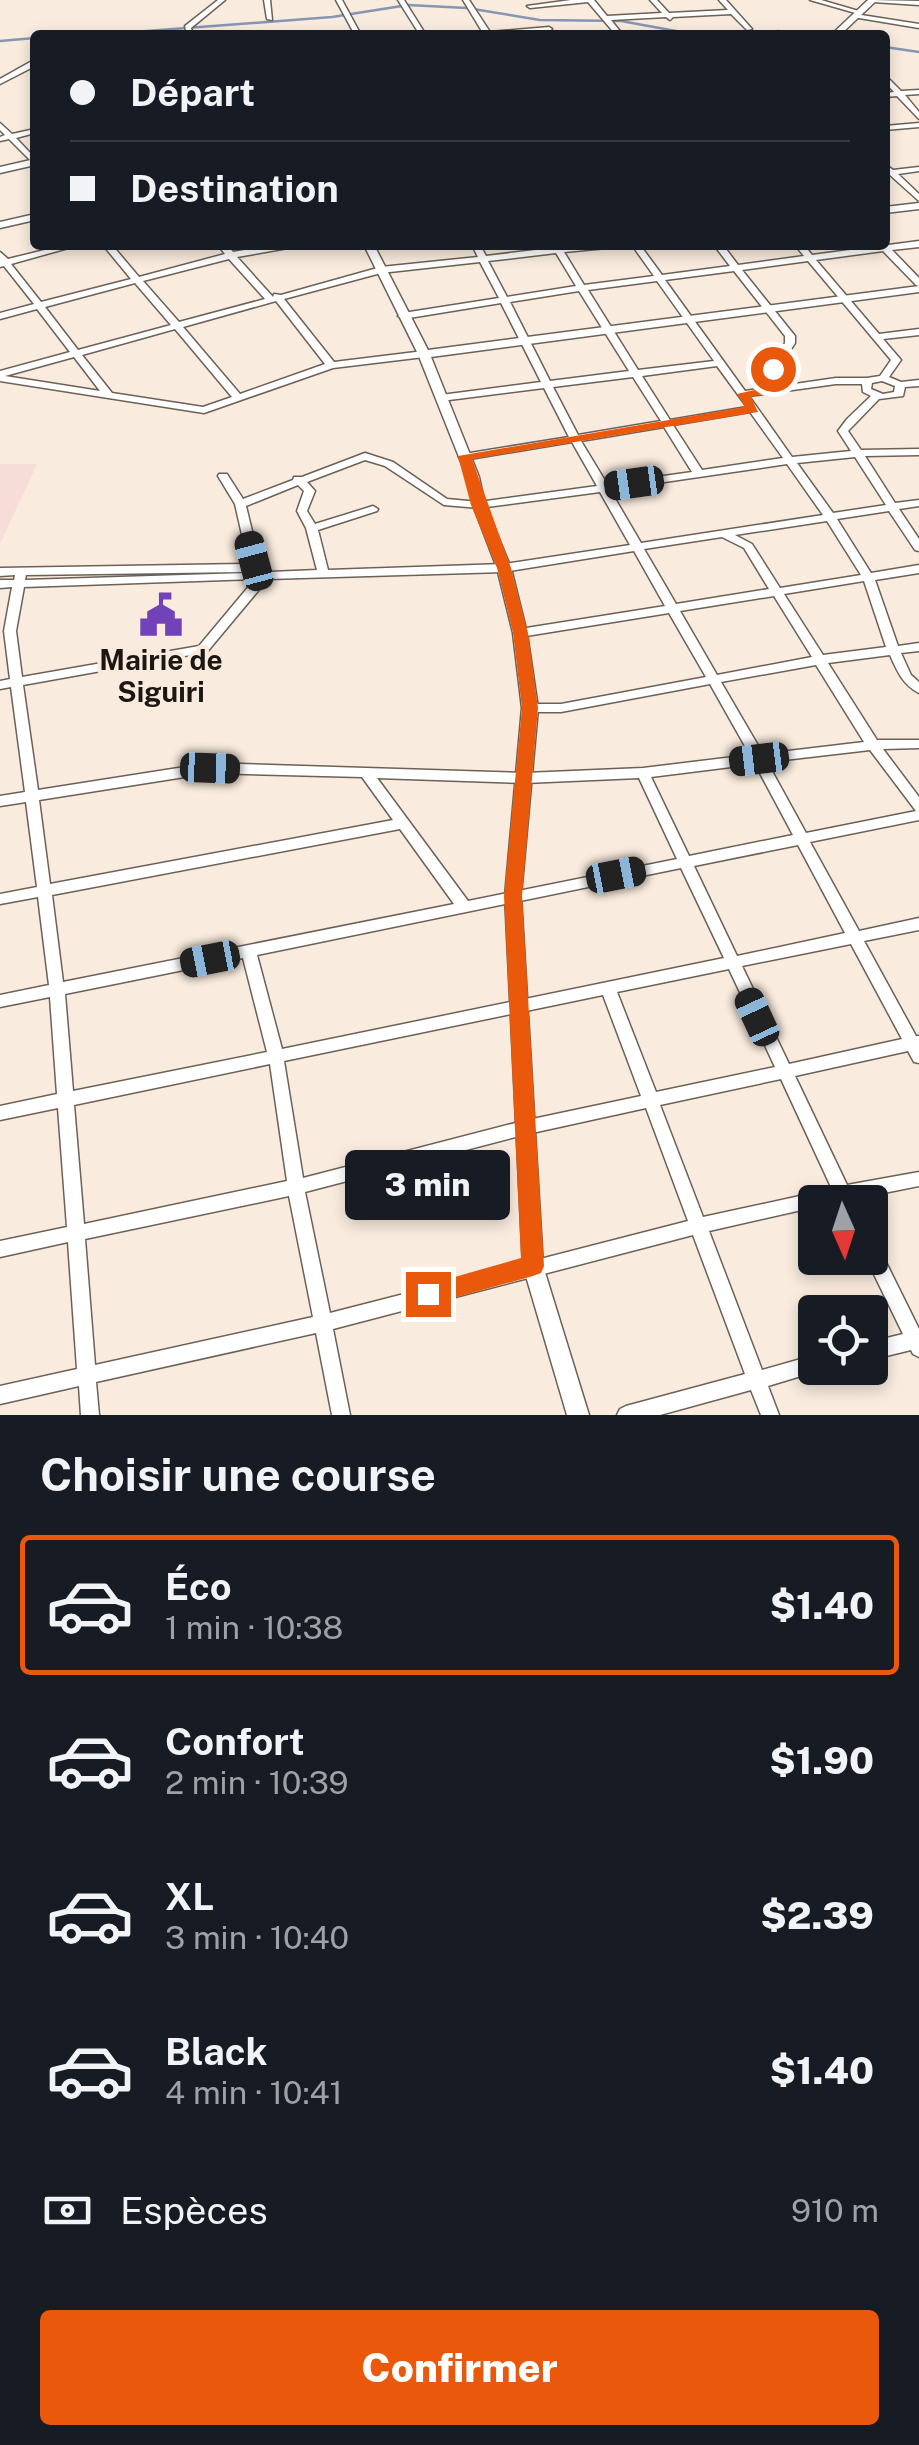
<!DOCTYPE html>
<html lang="fr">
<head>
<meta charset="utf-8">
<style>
	body { margin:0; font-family:"Public Sans",sans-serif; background:#242831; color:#f1f3f6; height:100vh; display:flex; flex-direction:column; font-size:38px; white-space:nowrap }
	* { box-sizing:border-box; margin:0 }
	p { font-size:32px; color:#9ea1a6 }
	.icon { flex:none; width:55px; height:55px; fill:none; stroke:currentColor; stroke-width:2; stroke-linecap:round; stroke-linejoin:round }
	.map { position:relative; height:1415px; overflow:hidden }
	.drawer { display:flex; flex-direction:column; background:#171b24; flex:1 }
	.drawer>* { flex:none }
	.hud { position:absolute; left:30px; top:30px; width:860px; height:220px; border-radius:10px; box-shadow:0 5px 15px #0003; display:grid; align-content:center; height:220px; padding:0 40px; background:#171b24 }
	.needle { width:65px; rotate:177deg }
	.tools { position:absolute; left:798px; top:1185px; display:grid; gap:20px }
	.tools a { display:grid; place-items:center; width:90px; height:90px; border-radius:10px; background:#171b24; box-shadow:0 5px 15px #0003; font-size:50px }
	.end { position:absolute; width:45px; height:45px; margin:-22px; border:12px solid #ea580c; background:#fff; box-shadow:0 0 0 5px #fff }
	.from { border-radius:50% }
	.bubble { position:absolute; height:70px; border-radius:10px; background:#171b24; box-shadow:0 5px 15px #0003; font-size:32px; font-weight:800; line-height:70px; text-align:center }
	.car { position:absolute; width:30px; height:60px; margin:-30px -15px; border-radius:12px; box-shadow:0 0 8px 2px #0007; background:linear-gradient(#222 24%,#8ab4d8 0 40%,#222 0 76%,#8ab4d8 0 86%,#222 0) }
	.hud b { display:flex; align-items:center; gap:35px; height:95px; font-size:38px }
	.hud b+b { border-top:2px solid #363941 }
	.hud i { width:25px; height:25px; background:#f1f3f6 }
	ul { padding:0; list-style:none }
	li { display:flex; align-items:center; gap:30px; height:140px; margin:0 20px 15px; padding:0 20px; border:5px solid transparent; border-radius:10px }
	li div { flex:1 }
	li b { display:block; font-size:38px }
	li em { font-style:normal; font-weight:800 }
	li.on { border-color:#ea580c }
	li>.icon { width:90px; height:90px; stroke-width:1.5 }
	h2 { padding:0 40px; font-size:45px; line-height:120px }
	.pay { display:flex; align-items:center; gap:25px; height:110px; padding:0 40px; font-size:38px }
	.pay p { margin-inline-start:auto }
	.primary-button { display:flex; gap:20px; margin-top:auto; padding:20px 40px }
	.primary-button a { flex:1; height:115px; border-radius:10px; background:#ea580c; color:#fff; font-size:40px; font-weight:800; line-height:115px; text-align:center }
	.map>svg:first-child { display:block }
	.medical { fill:#f7ddd8 }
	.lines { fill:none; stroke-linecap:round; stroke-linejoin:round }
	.stream { stroke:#8496b4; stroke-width:2.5 }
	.minor-casing { stroke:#6c6156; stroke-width:3 }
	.tertiary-casing { stroke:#6c6156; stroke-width:3 }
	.minor { fill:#fff; fill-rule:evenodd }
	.tertiary { fill:#fff; fill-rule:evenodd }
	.route { fill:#ea580c }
	.labels { text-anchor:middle; stroke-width:8; stroke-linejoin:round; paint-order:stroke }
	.poi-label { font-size:28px; font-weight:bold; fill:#1c1713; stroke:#f9ebde }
</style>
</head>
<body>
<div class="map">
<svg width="919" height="1415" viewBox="0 0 919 1415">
	<rect width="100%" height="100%" fill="#f9ebde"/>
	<path class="medical" d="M0,464H37L0,544Z"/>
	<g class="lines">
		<path class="stream" d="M94,35L332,17L408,5L467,8L540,20L621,21L698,35
			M749,35L778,31L815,35
			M0,41L35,38
			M885,47L919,52"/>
		<g class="minor-casing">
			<path id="minor" d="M218,0H225L191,28L193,35H187L185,26Z
				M264,0H270L272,20L267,19Z
				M336,0H342L361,35H355Z
				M398,0H404L426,35H420Z
				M463,0H469L490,32L549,27L552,29L549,31L478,35L483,33Z
				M571,0H594L607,16L662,13L650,0H657L669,13L728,10L719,0H726L752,29L747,30L731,14L673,17L670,20L666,17L611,20L623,35H616L588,2L530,8L527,6Z
				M810,0H821L862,12L859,14Z
				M870,0L919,1V5L873,2Z
				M855,14L919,24V28L853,17V15Z
				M273,32H277L278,35H272Z
				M32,61H35V66L0,84V79Z
				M885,75L901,91L919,90V94L905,95L919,112V119L897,96L885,97V93L894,92L885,82Z
				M0,123L12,134L35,129V133L16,138L35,158V165L9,139L0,141V137L5,135L0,130Z
				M919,123V127L885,130V126Z
				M885,164L893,170L919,167V171L898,174L919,194V201L890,175H885Z
				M919,203V209L885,213V207Z
				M35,214V220L0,228V222Z
				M919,241V247L892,250L919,278V286L916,285L883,251L816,260L879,334L919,329V335L883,339L901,360L889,377L901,382L919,380V386L905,387L903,396L879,399L848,431L861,450L919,449V455L865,456L895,503L919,500V506L899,509L919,539V551L915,550L889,511L837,519L871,573L919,565V573L875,580L898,646L919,643V651L901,653L911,675L919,682V693C903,685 897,671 890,655L828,663L877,740H919V748L883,749L919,797V820L810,842L859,931L919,918V930L864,941L916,1036H919V1063L914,1062L908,1051L795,1076L847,1185L919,1172V1186L854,1199L855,1202H815V1207L709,1231L762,1370L815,1355V1368H822L821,1370L768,1386L779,1415H761L751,1390L660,1415H617L620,1409L626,1406L745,1374L693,1235L333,1329L350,1415H332L316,1333L96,1382L99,1415H81L79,1386L0,1404V1386L77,1369L68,1242L0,1257V1241L67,1227L58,1108L0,1120V1106L57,1094L50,997L0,1007V995L49,985L38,897L0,904V894L37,887L26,802L0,806V796L25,792L11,687L0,689V681L10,679L4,631L12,587L0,588V580H14L15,575L0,576V568L243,564L253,567L248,561L235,504L218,476L219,474H227L243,499L293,480L294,477H302L365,453L393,462L447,499L479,502L597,486L572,442L464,460L459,457L464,454L569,437L544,388L441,401L436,398L441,395L541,382L501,303L403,319L398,316L403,313L499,298L480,262L381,273L284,299L334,362L424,351L429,354L424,357L333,368L204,413L0,381V371L70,352L37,309L0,319V313L34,304L4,266L0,267V252L8,259L65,245H79L11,264L41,302L131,279L103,245H112L139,277L225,254L218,245H227L233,252L274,245H292L288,248L237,257L273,297L274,294L281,295L381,267L478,257L472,245H480L486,256L553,248L554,245H559L561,248L611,245L607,248L564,252L584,285L654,276L632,245H640L662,275L730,266L714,245H723L738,265L804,256L795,245H804L812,255ZM556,253L576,286L507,297L488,261ZM229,259L265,299L179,322L143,281ZM808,261L891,360L880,376L867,378H836L774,387L773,378L795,343V336L742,270ZM734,271L785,336V343L763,378L765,388L745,391L665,280ZM657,281L714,361L638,370L588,290ZM135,283L171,325L78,350L45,307ZM579,291L629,371L550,381L510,302ZM276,301L325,364L240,394L183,327ZM175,329L232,397L203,407L112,393L82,355ZM74,357L100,391L5,376ZM717,366L747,407L670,420L642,376ZM633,377L661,421L578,435L553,387ZM882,381L895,386L894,392L883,394L871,389L872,383ZM836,384H862L863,392L871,396L847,419L838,431L851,451L792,457L749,396ZM750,412L783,458L702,470L673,425ZM664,427L692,472L607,484L581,441ZM855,457L886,505L833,513L797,463ZM365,460L385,466L444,505L479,508L600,492L630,545L504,564L328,570L318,530L377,511L378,509L373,506L315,524L307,511L315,491L307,482ZM787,464L823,515L641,543L610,490ZM298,485L304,491L297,511L306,528L317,570L270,572L259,560L246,506ZM827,521L861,575L780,588L752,544L735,535ZM722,537L744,548L769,589L676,604L644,549ZM634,551L665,606L520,629L514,633L520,637L669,613L706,677L561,704H530L524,708L530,712H561L710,684L750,755L643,768L525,773L210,763L38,790L23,685L207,652L268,579L504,572ZM243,572L247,573L25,580L26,575ZM255,579L199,646L22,677L16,631L24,587ZM864,581L886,647L823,655L784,594ZM774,596L812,657L717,675L680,611ZM816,665L864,742L763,754L721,682ZM870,750L916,811L806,833L767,762ZM755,764L793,835L689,856L651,777ZM210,773L362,777L393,820L50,884L39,800ZM377,778L525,783L639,778L677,859L468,901ZM400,829L454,904L63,982L52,895ZM798,845L845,933L737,956L694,866ZM681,868L724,958L282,1049L257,955ZM851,944L902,1039L789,1064L742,966ZM243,958L267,1052L73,1091L65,994ZM729,969L775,1067L656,1092L617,992ZM603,995L641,1096L523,1121L303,1178L284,1061ZM270,1064L287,1181L84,1224L74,1105ZM781,1079L832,1189L703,1217L660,1105ZM646,1108L688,1221L330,1313L305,1192L523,1135ZM289,1196L313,1317L95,1365L85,1239Z
				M870,1240L876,1242L919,1329V1357L913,1354L911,1350L870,1360V1342L903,1334L866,1258H870Z"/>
		</g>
		<g class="tertiary-casing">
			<path id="tertiary" d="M868,0H877L840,35H831Z
				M35,159V165L0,173V167Z
				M364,245H374L428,350L919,286V292L431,357L479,477L485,505L511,568L527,633L538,708L521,896L543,1266L589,1415H567L523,1266L505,896L522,708L513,633L497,568L473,505L467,477L418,354Z"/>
		</g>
		<use href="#minor" class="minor"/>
		<use href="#tertiary" class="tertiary"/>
	</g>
	<path class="route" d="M773,365L779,369L774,378L776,390L751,397L758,412L472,459L511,568L528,633L538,708L522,896L544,1266L541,1273L533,1276L428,1305L420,1302L417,1294L420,1287L521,1258L504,896L522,708L513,633L497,568L471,505L458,456L745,407L737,394L763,388L761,378Z"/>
	<defs>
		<g id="civic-bare" transform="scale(3.45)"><path d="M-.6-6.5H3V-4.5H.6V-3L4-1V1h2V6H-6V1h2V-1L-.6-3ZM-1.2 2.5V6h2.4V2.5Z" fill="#7242b9" stroke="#f9ebde" stroke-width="2.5" paint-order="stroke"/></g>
	</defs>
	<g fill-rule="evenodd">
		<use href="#civic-bare" x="161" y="615"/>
	</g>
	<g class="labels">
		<g class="poi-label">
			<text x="161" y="670">Mairie de<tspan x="161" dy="32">Siguiri</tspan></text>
		</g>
	</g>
</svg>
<div class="tools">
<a><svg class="needle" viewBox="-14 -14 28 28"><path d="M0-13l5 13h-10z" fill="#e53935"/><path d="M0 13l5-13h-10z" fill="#9ea1a6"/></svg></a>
<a><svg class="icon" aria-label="locate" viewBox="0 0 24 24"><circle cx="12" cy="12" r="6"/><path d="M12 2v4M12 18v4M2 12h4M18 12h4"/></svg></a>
</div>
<i class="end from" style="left:773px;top:369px"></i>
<i class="end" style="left:428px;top:1294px"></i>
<div class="bubble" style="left:345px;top:1150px;width:165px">3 min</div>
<i class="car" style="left:634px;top:483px;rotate:262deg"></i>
<i class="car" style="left:254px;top:561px;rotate:345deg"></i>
<i class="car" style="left:759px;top:759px;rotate:263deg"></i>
<i class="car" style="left:210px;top:768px;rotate:92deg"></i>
<i class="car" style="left:616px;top:875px;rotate:79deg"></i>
<i class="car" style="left:210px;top:959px;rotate:259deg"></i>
<i class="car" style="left:757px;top:1017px;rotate:335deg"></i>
<div class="hud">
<b><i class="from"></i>Départ</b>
<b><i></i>Destination</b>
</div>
</div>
<section class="drawer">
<h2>Choisir une course</h2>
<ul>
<li class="on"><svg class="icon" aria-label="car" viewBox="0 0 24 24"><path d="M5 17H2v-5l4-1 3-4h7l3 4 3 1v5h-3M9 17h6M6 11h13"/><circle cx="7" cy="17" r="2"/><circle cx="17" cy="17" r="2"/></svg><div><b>Éco</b><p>1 min · 10:38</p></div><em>$1.40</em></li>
<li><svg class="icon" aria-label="car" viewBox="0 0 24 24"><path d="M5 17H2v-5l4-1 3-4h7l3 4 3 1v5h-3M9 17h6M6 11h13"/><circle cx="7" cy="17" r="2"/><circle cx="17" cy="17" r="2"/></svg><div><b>Confort</b><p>2 min · 10:39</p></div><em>$1.90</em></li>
<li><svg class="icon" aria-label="car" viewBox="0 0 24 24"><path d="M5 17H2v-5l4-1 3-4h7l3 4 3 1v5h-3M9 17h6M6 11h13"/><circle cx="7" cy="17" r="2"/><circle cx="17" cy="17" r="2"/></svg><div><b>XL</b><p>3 min · 10:40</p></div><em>$2.39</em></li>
<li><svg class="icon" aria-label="car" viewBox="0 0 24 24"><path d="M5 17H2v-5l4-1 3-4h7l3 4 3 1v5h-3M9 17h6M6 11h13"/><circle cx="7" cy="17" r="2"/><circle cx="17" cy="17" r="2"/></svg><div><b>Black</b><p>4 min · 10:41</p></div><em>$1.40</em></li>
</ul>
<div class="pay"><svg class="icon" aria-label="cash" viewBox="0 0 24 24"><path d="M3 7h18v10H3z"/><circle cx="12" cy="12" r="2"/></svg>Espèces<p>910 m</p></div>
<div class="primary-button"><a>Confirmer</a></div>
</section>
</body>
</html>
